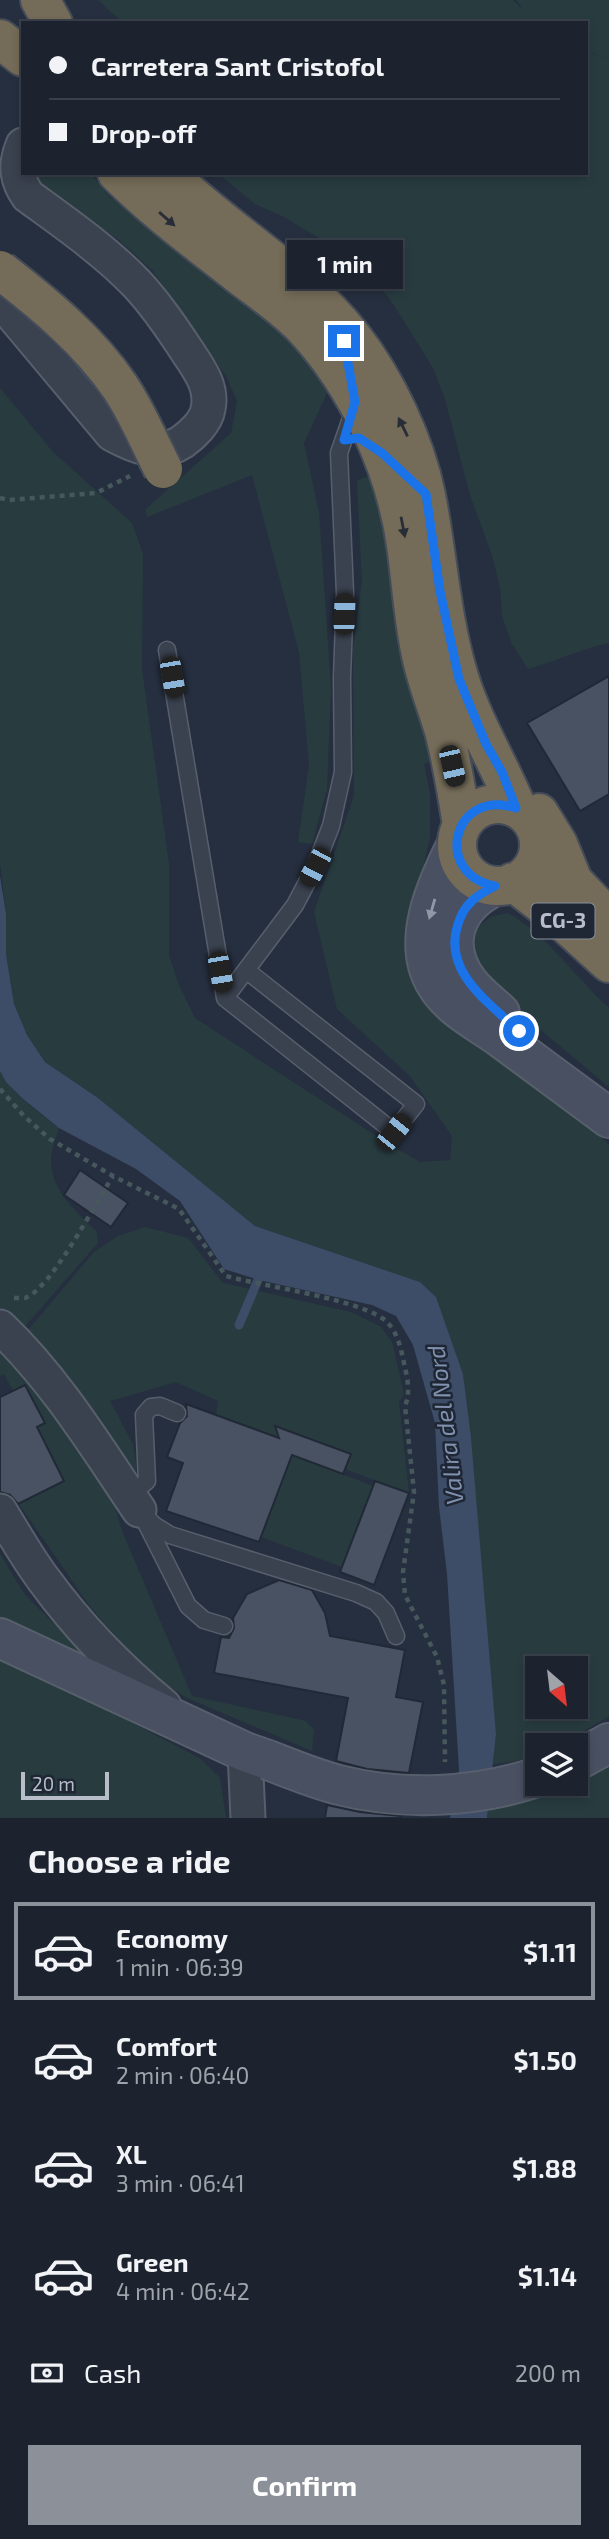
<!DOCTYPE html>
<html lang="en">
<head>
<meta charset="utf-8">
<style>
	body { margin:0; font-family:"Exo 2",sans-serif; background:#292f3b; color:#f1f3f6; height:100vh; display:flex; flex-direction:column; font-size:26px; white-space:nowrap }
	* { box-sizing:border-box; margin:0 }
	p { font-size:23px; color:#a0a4aa }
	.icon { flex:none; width:38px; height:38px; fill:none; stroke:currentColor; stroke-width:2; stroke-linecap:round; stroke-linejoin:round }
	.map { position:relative; height:1818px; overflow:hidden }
	.details { display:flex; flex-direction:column; background:#1c232f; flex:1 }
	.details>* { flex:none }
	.banner { position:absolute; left:21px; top:21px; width:567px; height:154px; border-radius:0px; box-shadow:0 4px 10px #0003,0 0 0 2px #3a404b; display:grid; align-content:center; height:154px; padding:0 28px; background:#1c232f }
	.needle { width:46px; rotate:152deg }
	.controls { position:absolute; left:525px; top:1656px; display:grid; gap:14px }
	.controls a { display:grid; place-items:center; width:63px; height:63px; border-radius:0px; background:#1c232f; box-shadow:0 4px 10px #0003,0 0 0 2px #3a404b; font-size:35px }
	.scale { position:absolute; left:21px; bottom:18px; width:88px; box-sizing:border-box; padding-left:7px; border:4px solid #b7bdc9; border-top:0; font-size:19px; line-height:24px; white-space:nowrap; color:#b7bdc9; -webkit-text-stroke:5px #1f2634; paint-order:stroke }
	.end { position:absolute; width:32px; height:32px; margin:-16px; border:9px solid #1a73e8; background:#fff; box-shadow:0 0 0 4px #fff }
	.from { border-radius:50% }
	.bubble { position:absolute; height:49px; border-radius:0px; background:#1c232f; box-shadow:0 4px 10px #0003,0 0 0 2px #3a404b; font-size:23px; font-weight:700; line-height:49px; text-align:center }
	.car { position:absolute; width:21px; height:42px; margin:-21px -10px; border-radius:9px; box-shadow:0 0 5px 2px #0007; background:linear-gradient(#222 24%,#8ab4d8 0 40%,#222 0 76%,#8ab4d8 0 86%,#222 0) }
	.banner b { display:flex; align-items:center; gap:24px; height:66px; font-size:26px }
	.banner b+b { border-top:2px solid #3a404b }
	.banner i { width:18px; height:18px; background:#f1f3f6 }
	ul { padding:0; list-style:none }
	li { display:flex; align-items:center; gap:21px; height:98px; margin:0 14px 10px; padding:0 14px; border:4px solid transparent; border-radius:0px }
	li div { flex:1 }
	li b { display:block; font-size:26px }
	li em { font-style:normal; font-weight:700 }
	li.on { border-color:#8c9099 }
	li>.icon { width:63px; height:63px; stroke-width:1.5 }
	h2 { padding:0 28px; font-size:32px; line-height:84px }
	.pay { display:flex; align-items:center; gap:18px; height:77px; padding:0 28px; font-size:26px }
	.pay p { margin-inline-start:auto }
	.button { display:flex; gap:14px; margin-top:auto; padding:14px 28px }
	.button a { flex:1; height:80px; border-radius:0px; background:#8c9099; color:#fff; font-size:28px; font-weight:700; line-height:80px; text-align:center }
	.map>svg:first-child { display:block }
	.green { fill:#283c40; fill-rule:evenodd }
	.water { fill:#3d4c67 }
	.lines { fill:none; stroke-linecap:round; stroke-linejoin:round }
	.stream { stroke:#3d4c67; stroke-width:9 }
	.building { fill:#485263; stroke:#212836; stroke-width:2 }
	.lane-casing { stroke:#585f6c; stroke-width:19 }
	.street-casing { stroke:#585f6c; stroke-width:37 }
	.secondary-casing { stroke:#585f6c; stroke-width:42 }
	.highway-casing { stroke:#454c59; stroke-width:42 }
	.path { stroke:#47585d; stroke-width:4.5; stroke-dasharray:5 5; stroke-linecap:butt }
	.lane { stroke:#3a424f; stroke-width:16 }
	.street { stroke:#3a424f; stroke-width:33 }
	.secondary { stroke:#495062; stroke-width:38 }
	.highway { stroke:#746b58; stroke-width:38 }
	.secondary-bridge-casing { stroke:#585f6c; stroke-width:42; stroke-linecap:butt }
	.highway-bridge-casing { stroke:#454c59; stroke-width:42; stroke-linecap:butt }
	.secondary-bridge { stroke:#495062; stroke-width:38 }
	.highway-bridge { stroke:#746b58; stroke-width:38 }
	.oneway { fill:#282d38 }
	.oneway2 { fill:#9097a5 }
	.route { stroke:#1a73e8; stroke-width:9 }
	.labels { text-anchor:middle; stroke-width:5; stroke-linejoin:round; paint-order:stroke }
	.shield { fill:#1f2634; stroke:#89909c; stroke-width:2 }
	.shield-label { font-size:21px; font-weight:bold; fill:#b7bdc9 }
	.water-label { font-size:24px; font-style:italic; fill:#8091af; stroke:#1f2634 }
</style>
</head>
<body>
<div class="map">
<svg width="609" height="1818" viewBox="0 0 609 1818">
	<rect width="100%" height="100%" fill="#262f3f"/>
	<path class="green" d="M98,0H513L523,10L517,0H609V643C581,649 556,661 528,669L512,644L502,616L500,588L492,555L470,495L445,399L433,368L399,313L383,290L337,249L284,217L255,204L217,173H586V52L606,58L586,51V23H538L534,20L535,23H123Z
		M36,173H90L109,196L246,300L305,352L327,393L304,443L319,513L331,687L327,789L312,844L298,842L309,765L299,652L252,475L147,517L145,510L231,433L237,401L226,376L153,271L118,239L55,198L40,184Z
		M0,388L53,452L132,523L143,554L142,669L169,864V956L179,985L195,1018L390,1145L420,1162L450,1160L452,1136L410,1076L337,1009L314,912L354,796L353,651L362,581L357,481L365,477L372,478L383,511L437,758L424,764L430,794V837L418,890L410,950L609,1145V1716L560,1745H537V1755L529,1759L493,1764L496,1734L463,1374L436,1297L420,1282L255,1226L98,1098L45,1062L27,1035L14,1004L6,954V914L0,863ZM537,1668H576V1706H537Z
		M508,913C548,936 575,977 609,1008V1087L535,1025L487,979L476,964L472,944L478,927L492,916Z
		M0,1071C13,1095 37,1111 59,1128C56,1138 51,1150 51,1160C51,1192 77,1212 97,1232L98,1243L20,1332L0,1316Z
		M145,1227L188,1238L223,1283L351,1312L381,1327L392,1342L404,1394L399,1402L409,1493L289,1448L216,1415L218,1401L176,1382L110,1401L133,1444L137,1470L131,1473L88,1404L22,1337L94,1252L118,1236Z
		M0,1344L109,1486L122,1531L192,1696L306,1721L314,1730L312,1751L185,1697L145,1670L89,1605L19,1504L64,1480L37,1427L44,1423L25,1385L13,1391L4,1374L0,1376Z
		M292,1455L373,1486L342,1567L261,1537Z
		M0,1554L25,1595L104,1674L0,1621Z
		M0,1657L47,1678L201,1759L220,1778L226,1818H0Z
		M609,1761V1818H487L488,1809L564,1783H576V1779Z"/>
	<path class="water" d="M0,876L6,914V954L14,1004L27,1035L45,1062L98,1098L255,1226L420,1282L436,1297L463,1374L471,1438L496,1734L487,1818H450L459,1770L447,1574L439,1507L435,1423L413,1345L396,1316L372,1305L259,1280L224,1269L180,1201L136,1169L59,1128L23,1099L6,1082L0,1071Z"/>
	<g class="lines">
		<path class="stream" d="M239,1325L263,1268"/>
	</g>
	<path class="building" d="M609,676V794L580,811L527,723Z
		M80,1170L128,1203L111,1227L64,1195Z
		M25,1385L45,1423L37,1427L64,1481L18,1504L10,1495L0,1492V1397Z
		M186,1404L279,1438L275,1426L351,1454L343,1474L292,1455L259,1542L166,1511L183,1463L167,1457L180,1423L187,1416Z
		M375,1481L409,1493L374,1585L340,1572Z
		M279,1580L312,1590L325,1613L330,1636L405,1650L396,1697L423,1702L409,1773L367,1769L336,1761L348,1698L214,1673L221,1637L229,1638L234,1628L233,1618L247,1594Z
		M327,1805L360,1812L401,1816L400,1818H325Z"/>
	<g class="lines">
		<g class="lane-casing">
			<path id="lane" d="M167,650L225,998L394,1132L416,1104L246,970
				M225,998L295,905L315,867L331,826L343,772L342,678L345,593L339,453L354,410
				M124,1486C134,1492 139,1488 147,1481L144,1415L151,1407L160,1406L177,1413
				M139,1510L154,1525L170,1535L356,1593L376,1602L386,1613L396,1636
				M145,1521L188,1606L204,1620L224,1626"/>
		</g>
		<g class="street-casing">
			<path id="street" d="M0,300L112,434C134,446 159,457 182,442C192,435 206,422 208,409C213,387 199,369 187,351C172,328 155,303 136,283C104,250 65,223 28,196C16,179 15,164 23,145
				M0,1327C55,1379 97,1448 139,1510
				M0,1511C14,1534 28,1559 44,1580C79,1628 119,1669 164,1706
				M245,1752L248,1818"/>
		</g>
		<g class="secondary-casing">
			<path id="secondary" d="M456,846C437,884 410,942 436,984C450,1008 479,1022 501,1038C537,1065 573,1091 609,1118
				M495,886C455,905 440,944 468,982C476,993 489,1003 500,1013
				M0,1638L245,1752L268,1760
				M576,1761L609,1743"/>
		</g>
		<g class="highway-casing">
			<path id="highway" d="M40,0L53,23
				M0,39L23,57
				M117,173C155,211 197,242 239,275C261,292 285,308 304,328C358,387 395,467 406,545C411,580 413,616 420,650C425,678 436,704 444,731C452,762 457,793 462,825
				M167,173C226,231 301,272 353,338C386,380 415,442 426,495C438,556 441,618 459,677C473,723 499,764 517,808
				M457 845a41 41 0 1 1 82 0a41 41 0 1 1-82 0Z
				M539,813L558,844L573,881
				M552,868L573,881L609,919
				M513,882L556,915L609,963"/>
		</g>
		<path class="path" d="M0,498L9,500L96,493L130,476
			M0,1089L24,1116L50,1139L113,1176L179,1209L226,1276C261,1286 367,1300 388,1323C398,1334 401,1349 404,1363C407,1377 411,1392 405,1406L414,1492L403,1572L405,1595L437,1657L444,1685L445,1762
			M14,1298C15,1298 23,1298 25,1298C51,1289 96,1202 113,1176"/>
		<use href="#lane" class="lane"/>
		<use href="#street" class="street"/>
		<use href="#secondary" class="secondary"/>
		<use href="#highway" class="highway"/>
		<g class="secondary-bridge-casing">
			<path id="secondary-bridge" d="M268,1760C291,1769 315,1779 339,1785C402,1801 476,1798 537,1777"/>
		</g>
		<g class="highway-bridge-casing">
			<path id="highway-bridge" d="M0,270C44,304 89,341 120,387C137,412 149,442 163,469"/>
		</g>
		<use href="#secondary-bridge" class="secondary-bridge"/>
		<use href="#highway-bridge" class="highway-bridge"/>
	</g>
	<defs><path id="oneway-solid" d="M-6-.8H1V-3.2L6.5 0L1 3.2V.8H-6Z" transform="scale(1.75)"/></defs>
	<g class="oneway">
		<use href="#oneway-solid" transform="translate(167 219) rotate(41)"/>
		<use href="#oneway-solid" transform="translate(403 427) rotate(-116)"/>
		<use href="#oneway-solid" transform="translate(403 527) rotate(79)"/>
	</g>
	<use class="oneway2" href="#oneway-solid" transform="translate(432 909) rotate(106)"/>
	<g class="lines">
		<path class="route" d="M344,341L355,402L344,440L359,438L382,453L426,494L440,591L459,679L486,744L502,772L516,808C453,787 432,874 495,886C477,895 464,904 458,924C442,971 488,1002 519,1031"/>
	</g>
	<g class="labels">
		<rect class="shield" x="531.5" y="903.5" width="63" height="35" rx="5"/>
		<g class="shield-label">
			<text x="563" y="928">CG-3</text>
		</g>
		<g class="water-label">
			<text transform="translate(446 1425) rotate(-97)" y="8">Valira del Nord</text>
		</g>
	</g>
</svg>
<div class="controls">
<a><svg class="needle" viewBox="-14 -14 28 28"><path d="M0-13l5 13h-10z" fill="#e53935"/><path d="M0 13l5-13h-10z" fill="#a0a4aa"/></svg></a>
<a><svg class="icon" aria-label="layers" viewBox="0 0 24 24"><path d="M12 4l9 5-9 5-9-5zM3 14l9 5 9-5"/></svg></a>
</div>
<div class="scale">20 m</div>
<i class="end from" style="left:519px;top:1031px"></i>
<i class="end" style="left:344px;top:341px"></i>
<div class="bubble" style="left:287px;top:240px;width:116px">1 min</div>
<i class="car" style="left:344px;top:614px;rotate:2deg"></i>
<i class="car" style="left:172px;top:677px;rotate:170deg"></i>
<i class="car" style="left:452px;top:766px;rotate:167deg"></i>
<i class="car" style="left:315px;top:867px;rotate:208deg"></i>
<i class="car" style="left:220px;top:972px;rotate:170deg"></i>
<i class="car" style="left:394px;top:1132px;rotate:39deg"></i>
<div class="banner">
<b><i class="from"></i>Carretera Sant Cristofol</b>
<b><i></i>Drop-off</b>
</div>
</div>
<section class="details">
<h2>Choose a ride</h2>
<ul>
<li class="on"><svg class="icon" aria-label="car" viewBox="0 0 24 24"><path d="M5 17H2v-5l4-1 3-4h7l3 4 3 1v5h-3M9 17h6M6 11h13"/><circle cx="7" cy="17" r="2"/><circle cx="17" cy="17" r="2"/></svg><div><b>Economy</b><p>1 min · 06:39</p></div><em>$1.11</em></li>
<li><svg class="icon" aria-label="car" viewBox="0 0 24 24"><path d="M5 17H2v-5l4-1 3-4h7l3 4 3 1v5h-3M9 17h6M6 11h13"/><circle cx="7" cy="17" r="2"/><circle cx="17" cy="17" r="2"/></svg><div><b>Comfort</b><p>2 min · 06:40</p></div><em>$1.50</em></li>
<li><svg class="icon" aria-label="car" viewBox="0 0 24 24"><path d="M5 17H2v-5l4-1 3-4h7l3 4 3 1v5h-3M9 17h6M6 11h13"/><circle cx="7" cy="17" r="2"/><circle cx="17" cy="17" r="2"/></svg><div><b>XL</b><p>3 min · 06:41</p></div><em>$1.88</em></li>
<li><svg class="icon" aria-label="car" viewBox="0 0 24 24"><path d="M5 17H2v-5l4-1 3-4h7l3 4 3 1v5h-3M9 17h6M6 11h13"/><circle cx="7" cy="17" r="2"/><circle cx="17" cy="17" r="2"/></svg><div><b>Green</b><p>4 min · 06:42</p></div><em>$1.14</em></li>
</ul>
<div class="pay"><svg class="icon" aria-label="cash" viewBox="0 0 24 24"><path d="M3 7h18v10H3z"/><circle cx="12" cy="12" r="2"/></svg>Cash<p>200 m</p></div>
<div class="button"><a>Confirm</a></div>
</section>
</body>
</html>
